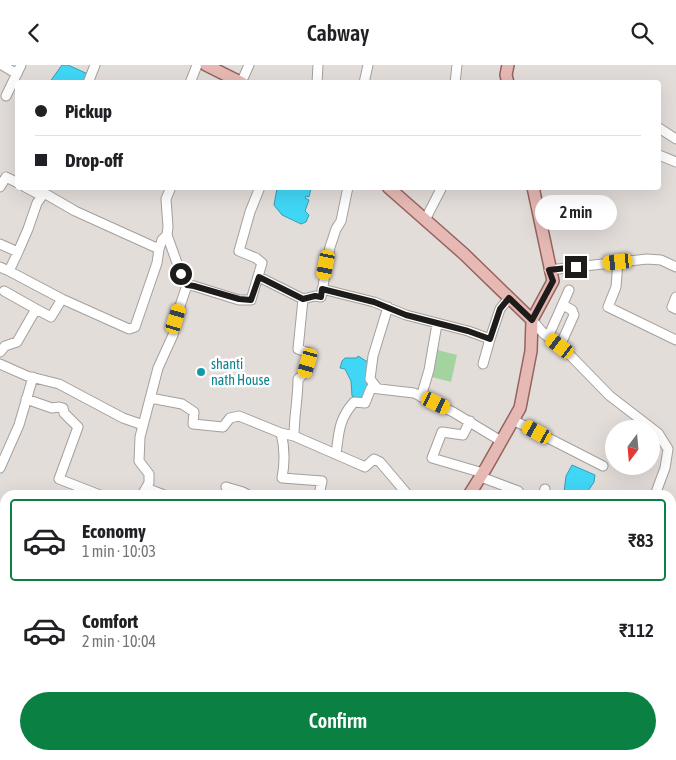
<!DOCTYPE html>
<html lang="en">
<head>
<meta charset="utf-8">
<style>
	body { margin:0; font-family:"Asap Condensed",sans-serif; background:#f2f2f2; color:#202124; height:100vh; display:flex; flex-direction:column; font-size:19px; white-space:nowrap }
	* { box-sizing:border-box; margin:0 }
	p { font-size:16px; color:#757577 }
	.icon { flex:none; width:28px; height:28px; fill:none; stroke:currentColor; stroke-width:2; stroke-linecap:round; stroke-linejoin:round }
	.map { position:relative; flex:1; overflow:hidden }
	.panel { position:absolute; left:0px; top:425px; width:676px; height:270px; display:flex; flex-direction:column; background:#fff; border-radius:15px 15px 0 0; box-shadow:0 5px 20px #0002 }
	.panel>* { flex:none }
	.banner { position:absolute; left:15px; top:15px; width:646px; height:110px; border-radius:5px; box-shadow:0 5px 20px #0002; display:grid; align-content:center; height:110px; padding:0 20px; background:#fff }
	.needle { width:32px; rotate:196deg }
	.controls { position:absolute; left:605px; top:355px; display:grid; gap:10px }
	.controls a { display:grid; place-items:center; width:55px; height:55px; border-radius:50%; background:#fff; box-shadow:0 5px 20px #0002; font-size:25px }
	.end { position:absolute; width:22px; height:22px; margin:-11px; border:6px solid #1e1c1a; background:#fff; box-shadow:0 0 0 2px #fff }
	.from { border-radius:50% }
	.bubble { position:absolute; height:35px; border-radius:18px; background:#fff; box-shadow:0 5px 20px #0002; font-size:16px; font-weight:600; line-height:35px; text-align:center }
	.car { position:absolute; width:15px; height:30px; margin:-15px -8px; border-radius:6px; box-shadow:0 0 4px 1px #0007; background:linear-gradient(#f5c518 24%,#345 0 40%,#f5c518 0 76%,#345 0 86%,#f5c518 0) }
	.banner b { display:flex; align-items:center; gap:18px; height:48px; font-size:19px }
	.banner b+b { border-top:1px solid #e0e0e0 }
	.banner i { width:12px; height:12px; background:#202124 }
	ul { padding:9px 0 0; list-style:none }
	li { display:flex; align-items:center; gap:15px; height:82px; margin:0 10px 8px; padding:0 10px; border:2px solid transparent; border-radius:5px }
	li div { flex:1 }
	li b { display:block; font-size:19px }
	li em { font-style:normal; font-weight:600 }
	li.on { border-color:#0b8043 }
	li>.icon { width:45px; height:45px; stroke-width:1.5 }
	.cta { display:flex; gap:10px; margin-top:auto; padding:10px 20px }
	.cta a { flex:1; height:58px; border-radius:30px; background:#0b8043; color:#fff; font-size:20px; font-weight:600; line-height:58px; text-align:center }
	header { display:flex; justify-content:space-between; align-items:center; height:65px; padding:0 20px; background:#fff; font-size:22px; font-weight:600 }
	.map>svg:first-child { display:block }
	.green { fill:#a3d4a0 }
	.water { fill:#40d7f6; stroke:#369fb4 }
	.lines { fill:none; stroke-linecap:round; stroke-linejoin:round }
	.minor-casing { stroke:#a59f9c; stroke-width:11 }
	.major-casing { stroke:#95645e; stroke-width:14 }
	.minor { stroke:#fff; stroke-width:9 }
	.major { stroke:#e6b9b4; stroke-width:11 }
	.route { stroke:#1e1c1a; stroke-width:6 }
	.culture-dot { fill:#0f9aa8; stroke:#fff; stroke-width:2 }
	.labels { text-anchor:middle; stroke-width:5; stroke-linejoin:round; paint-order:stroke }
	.culture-label { font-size:14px; fill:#0d838f; stroke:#fff; text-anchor:start }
</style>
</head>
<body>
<header><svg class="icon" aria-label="back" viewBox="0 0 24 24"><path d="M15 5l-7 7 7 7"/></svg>Cabway<svg class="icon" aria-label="search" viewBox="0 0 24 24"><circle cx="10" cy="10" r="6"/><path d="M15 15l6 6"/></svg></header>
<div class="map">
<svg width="676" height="695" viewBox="0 0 676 695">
	<rect width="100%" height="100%" fill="#e3ddda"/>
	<path class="green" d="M434,284L457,290L451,317L428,311Z"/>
	<path class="water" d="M62,0H68L90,10L87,17L49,18Z
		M277,123H311L309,132L306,131L305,133L309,135L305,146L309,150L306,157L301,159L282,150L274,140Z
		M358,291L371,299L365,333L363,335L352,331L351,316L345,304L340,303L342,296L345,293H357Z
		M572,400L595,410L594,417L588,426L590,427L588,429L587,427C582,432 570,431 564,427L566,411Z"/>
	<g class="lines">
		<g class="minor-casing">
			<path id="minor" d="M2,0L17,9
				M88,18L95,0
				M190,18L197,0
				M241,18L249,0
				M317,18L318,0
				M364,18L368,0
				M455,18L457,0
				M6,31L21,0
				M659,63L676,74
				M659,90L676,97
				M0,122L6,112L18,118
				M25,122L42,131
				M536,140L555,141L572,145
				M425,155L442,122
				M0,179L18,187L9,206L62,234
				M18,187L28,164L37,138L44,128L75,146L159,184
				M618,197L616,222L608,242L676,275
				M0,202L9,206
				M549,205L647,194L661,195L676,202
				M259,212L303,234
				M187,220L194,221L239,235H251L262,198L256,193L239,186L250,147L260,122
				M322,224L374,237L406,250L468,266L490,274L500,244L509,233
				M4,226L36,244
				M676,232L672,242L676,244
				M532,255L544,269L565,285L610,331L658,368L668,384L665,403L655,430
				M548,272L569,225
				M560,281L574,250L572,245L563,240
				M0,287L5,281L17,277L36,244L51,252L62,234L129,264L135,262L157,198L159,184L162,175L167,170
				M0,299L27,311L59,319L123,353L143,360
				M483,299L490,274
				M377,323L370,314L373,291L388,242
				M421,332L429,305L437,259
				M150,333L182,339L194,347L193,359L223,362L230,353L239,351L281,368
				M26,334L52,343L59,342L63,343L64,348L78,362L59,414L100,430
				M513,355L603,401
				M470,356L463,370L442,367L432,393L483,408
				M294,371L363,401L365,402L374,394L380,397L408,430
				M336,389C339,366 339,354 354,337L365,338L371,323L414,328L453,347L501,376
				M0,403L19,360L33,312
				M481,412L518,426L521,430
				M226,422L243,427L248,430
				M146,423L164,430
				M142,430L149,418V409L139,396L140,372L158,303L173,270L176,253L187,220L181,209L167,170L168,162L166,134L171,122
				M319,430L322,416L282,413C285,397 285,383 281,368L294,371C294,352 298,333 298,314C308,306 308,301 309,288L298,284L303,234L315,231L321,232L330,182L336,164L341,156L348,122
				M543,430L545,424
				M671,455L676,456
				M671,483L676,479
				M672,520L676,521
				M0,567L5,555
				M671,621L676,625
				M671,663L676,651
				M0,683L5,684
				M671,685L676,687
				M20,690L27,693
				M287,690L288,695
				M579,690L585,695
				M659,690L670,695
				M88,695L91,690
				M186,695L188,690
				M220,695L221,690
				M628,695L631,690"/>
		</g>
		<g class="major-casing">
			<path id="major" d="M206,0L242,18
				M508,0L506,10L508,18
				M388,122L464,189L532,255
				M469,430L486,403L520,343L531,286L532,255L553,216L533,122
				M0,581L5,583
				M425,690L428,695
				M456,690L464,695"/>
		</g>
		<use href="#minor" class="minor"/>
		<use href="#major" class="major"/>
	</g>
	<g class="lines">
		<path class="route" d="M181,209L187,220L194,221L239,234L251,235L259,212L303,234L315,231L321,232L322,224L374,237L406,250L468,266L490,274L500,244L509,233L532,255L553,216L549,205L576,202"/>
	</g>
	<circle class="culture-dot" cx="201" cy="307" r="5"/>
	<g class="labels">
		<g class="culture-label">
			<text x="211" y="304">shanti<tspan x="211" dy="16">nath House</tspan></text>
		</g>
	</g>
</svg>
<div class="controls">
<a><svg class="needle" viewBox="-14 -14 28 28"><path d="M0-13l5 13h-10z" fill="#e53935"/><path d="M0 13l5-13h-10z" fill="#757577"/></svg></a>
</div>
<i class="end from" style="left:181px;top:209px"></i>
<i class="end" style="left:576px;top:202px"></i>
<div class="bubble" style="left:535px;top:130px;width:82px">2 min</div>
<i class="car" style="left:618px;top:197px;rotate:264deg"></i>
<i class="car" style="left:326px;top:200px;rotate:191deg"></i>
<i class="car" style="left:176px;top:254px;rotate:17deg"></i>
<i class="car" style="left:560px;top:281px;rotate:307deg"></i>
<i class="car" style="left:308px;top:298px;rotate:196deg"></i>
<i class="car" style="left:436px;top:338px;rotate:116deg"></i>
<i class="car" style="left:537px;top:367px;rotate:299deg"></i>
<div class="banner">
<b><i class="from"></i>Pickup</b>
<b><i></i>Drop-off</b>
</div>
<section class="panel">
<ul>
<li class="on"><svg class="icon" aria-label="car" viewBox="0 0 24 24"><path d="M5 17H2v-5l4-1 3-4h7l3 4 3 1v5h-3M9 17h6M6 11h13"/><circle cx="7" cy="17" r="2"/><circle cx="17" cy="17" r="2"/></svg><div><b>Economy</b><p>1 min · 10:03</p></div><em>₹83</em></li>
<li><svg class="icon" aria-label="car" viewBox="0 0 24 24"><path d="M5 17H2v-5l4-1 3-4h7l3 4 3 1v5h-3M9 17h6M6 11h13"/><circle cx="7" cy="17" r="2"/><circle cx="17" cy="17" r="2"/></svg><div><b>Comfort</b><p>2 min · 10:04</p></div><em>₹112</em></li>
</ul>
<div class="cta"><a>Confirm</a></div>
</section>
</div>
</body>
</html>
